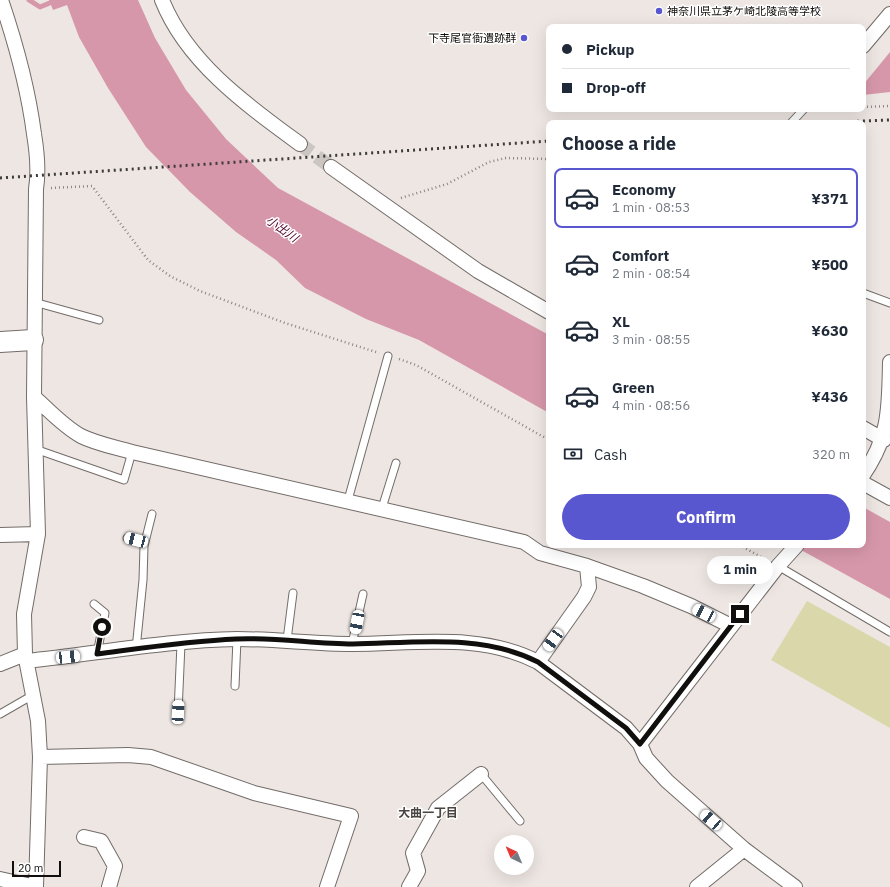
<!DOCTYPE html>
<html lang="en">
<head>
<meta charset="utf-8">
<style>
	body { margin:0; font-family:"IBM Plex Sans","Noto Sans JP",sans-serif; background:#f2f2f3; color:#1f2937; height:100vh; display:flex; flex-direction:column; font-size:15px; white-space:nowrap }
	* { box-sizing:border-box; margin:0 }
	p { font-size:13px; color:#747a83 }
	.icon { flex:none; width:22px; height:22px; fill:none; stroke:currentColor; stroke-width:2; stroke-linecap:round; stroke-linejoin:round }
	.map { position:relative; flex:1; overflow:hidden }
	.side { position:absolute; left:546px; top:120px; width:320px; height:428px; display:flex; flex-direction:column; background:#fff; border-radius:8px; box-shadow:0 4px 16px #0002 }
	.side>* { flex:none }
	.top-card { position:absolute; left:546px; top:24px; width:320px; height:88px; border-radius:8px; box-shadow:0 4px 16px #0002; display:grid; align-content:center; height:88px; padding:0 16px; background:#fff }
	.needle { width:26px; rotate:316deg }
	.fabs { position:absolute; left:494px; top:835px; display:grid; gap:8px }
	.fabs a { display:grid; place-items:center; width:40px; height:40px; border-radius:50%; background:#fff; box-shadow:0 4px 16px #0002; font-size:20px }
	.scale { position:absolute; left:12px; bottom:10px; width:49px; box-sizing:border-box; padding-left:4px; border:2px solid #110f0e; border-top:0; font-size:11px; line-height:14px; white-space:nowrap; color:#110f0e; -webkit-text-stroke:3px #fff; paint-order:stroke }
	.end { position:absolute; width:18px; height:18px; margin:-9px; border:5px solid #110f0e; background:#fff; box-shadow:0 0 0 2px #fff }
	.from { border-radius:50% }
	.bubble { position:absolute; height:28px; border-radius:14px; background:#fff; box-shadow:0 4px 16px #0002; font-size:13px; font-weight:700; line-height:28px; text-align:center }
	.car { position:absolute; width:12px; height:24px; margin:-12px -6px; border-radius:5px; box-shadow:0 0 3px 1px #0007; background:linear-gradient(#fff 24%,#345 0 40%,#fff 0 76%,#345 0 86%,#fff 0) }
	.top-card b { display:flex; align-items:center; gap:14px; height:38px; font-size:15px }
	.top-card b+b { border-top:1px solid #e0e1e3 }
	.top-card i { width:10px; height:10px; background:#1f2937 }
	ul { padding:0; list-style:none }
	li { display:flex; align-items:center; gap:12px; height:60px; margin:0 8px 6px; padding:0 8px; border:2px solid transparent; border-radius:8px }
	li div { flex:1 }
	li b { display:block; font-size:15px }
	li em { font-style:normal; font-weight:700 }
	li.current { border-color:#5957cf }
	li>.icon { width:36px; height:36px; stroke-width:1.5 }
	h2 { padding:0 16px; font-size:18px; line-height:48px }
	.pay { display:flex; align-items:center; gap:10px; height:44px; padding:0 16px; font-size:15px }
	.pay p { margin-inline-start:auto }
	.button { display:flex; gap:8px; margin-top:auto; padding:8px 16px }
	.button a { flex:1; height:46px; border-radius:24px; background:#5957cf; color:#fff; font-size:16px; font-weight:700; line-height:46px; text-align:center }
	.map>svg:first-child { display:block }
	.green { fill:#dad8ab }
	.water { fill:#d797ab }
	.lines { fill:none; stroke-linecap:round; stroke-linejoin:round }
	.stream { stroke:#d797ab; stroke-width:5 }
	.street-tunnel { stroke:#ccc6c2; stroke-width:14; stroke-dasharray:14 7; stroke-linecap:butt }
	.lane-casing { stroke:#736c69; stroke-width:9 }
	.street-casing { stroke:#736c69; stroke-width:16 }
	.secondary-casing { stroke:#736c69; stroke-width:22 }
	.path { stroke:#8c8784; stroke-width:2.5; stroke-dasharray:1 3; stroke-linecap:butt }
	.lane { stroke:#fff; stroke-width:7 }
	.street { stroke:#fff; stroke-width:14 }
	.secondary { stroke:#fff; stroke-width:20 }
	.rail { stroke:#3e3b39; stroke-width:3; stroke-dasharray:2 4; stroke-linecap:butt }
	.route { stroke:#110f0e; stroke-width:5 }
	.poi-dot { fill:#5957cf; stroke:#fff; stroke-width:1.5 }
	.labels { text-anchor:middle; stroke-width:3; stroke-linejoin:round; paint-order:stroke }
	.poi-label { font-size:11px; fill:#110f0e; stroke:#fff; text-anchor:start }
	.water-label { font-size:12px; font-style:italic; fill:#510429; stroke:#fff }
	.neighbourhood-label { font-size:12px; font-weight:bold; fill:#4b4542; stroke:#fff }
</style>
</head>
<body>
<div class="map">
<svg width="890" height="887" viewBox="0 0 890 887">
	<rect width="100%" height="100%" fill="#ede6e2"/>
	<path class="green" d="M807,601L890,647V728L771,660Z"/>
	<path class="water" d="M49,0H138L155,38L186,90L226,139L278,188L549,335V413L419,340L366,319L305,288L276,260L236,232L190,192L146,147L108,88L79,37L67,5L53,10Z
		M890,52V92L863,95V85Z
		M863,507L890,522V599L792,545H863Z"/>
	<g class="lines">
		<path class="stream" d="M29,0L40,7L57,0"/>
		<path class="street-tunnel" d="M300,144L331,167"/>
		<g class="lane-casing">
			<path id="lane" d="M791,123L804,109
				M863,293L890,303
				M34,302L99,320
				M35,449L124,480L132,452
				M348,500L388,356
				M382,508L396,463
				M127,538L145,542
				M778,566L890,632
				M94,604L105,613L97,654
				M287,640L293,593
				M352,644L363,594
				M136,649L143,580L144,546L152,514
				M235,686L237,639
				M178,712L181,644
				M0,714L33,695
				M481,774L520,821"/>
		</g>
		<g class="street-casing">
			<path id="street" d="M1,0C16,44 28,88 34,134C37,152 39,170 36,189L34,397L38,534L24,614L25,654L38,721L40,757L36,887
				M162,0C187,63 248,106 300,144
				M863,46L890,14
				M331,167L478,271L549,312
				M34,397C49,410 63,426 81,436C97,444 115,447 132,452L524,542L540,553L587,566L643,586L691,606L731,626
				M863,428L884,440
				M863,475C890,436 889,408 890,362
				M863,483L890,498
				M0,535L38,534
				M26,661C95,654 169,640 237,639C276,639 314,644 353,644C414,644 480,632 538,662L626,728L640,744L646,758L667,781L744,849L795,887
				M538,662L584,597L589,587L587,566
				M0,664L25,654
				M640,744L778,566L797,545
				M40,757L128,755L151,757L254,793L351,816L327,887
				M84,837L101,841L115,866L109,887
				M0,879L36,887
				M409,887L418,871L413,853L438,808L481,774
				M697,887L744,849"/>
		</g>
		<g class="secondary-casing">
			<path id="secondary" d="M0,342L33,340"/>
		</g>
		<path class="path" d="M863,107L890,106
			M51,188L92,186L148,260L170,276L200,291L285,323L379,353
			M401,198L447,184L489,162L506,158L549,159
			M399,359L416,365L549,440
			M739,545L765,559"/>
		<use href="#lane" class="lane"/>
		<use href="#street" class="street"/>
		<use href="#secondary" class="secondary"/>
		<path class="rail" d="M815,123L890,120
			M0,178L549,141"/>
	</g>
	<g class="lines">
		<path class="route" d="M102,627L97,654C143,648 189,641 236,639C275,637 314,644 353,644C414,643 481,633 538,662L626,728L640,744L740,614"/>
	</g>
	<g class="poi-dot">
		<circle cx="659" cy="11" r="4"/>
		<circle cx="524" cy="38" r="4"/>
	</g>
	<g class="labels">
		<g class="poi-label">
			<text x="667" y="15">神奈川県立茅ケ崎北陵高等学校</text>
			<text x="516" y="42" text-anchor="end">下寺尾官衙遺跡群</text>
		</g>
		<g class="water-label">
			<text transform="translate(282 229) rotate(35)" y="4">小出川</text>
		</g>
		<g class="neighbourhood-label">
			<text x="428" y="817">大曲一丁目</text>
		</g>
	</g>
</svg>
<div class="fabs">
<a><svg class="needle" viewBox="-14 -14 28 28"><path d="M0-13l5 13h-10z" fill="#e53935"/><path d="M0 13l5-13h-10z" fill="#747a83"/></svg></a>
</div>
<div class="scale">20 m</div>
<i class="end from" style="left:102px;top:627px"></i>
<i class="end" style="left:740px;top:614px"></i>
<div class="bubble" style="left:707px;top:556px;width:66px">1 min</div>
<i class="car" style="left:136px;top:540px;rotate:285deg"></i>
<i class="car" style="left:704px;top:613px;rotate:297deg"></i>
<i class="car" style="left:357px;top:622px;rotate:191deg"></i>
<i class="car" style="left:553px;top:640px;rotate:216deg"></i>
<i class="car" style="left:68px;top:657px;rotate:84deg"></i>
<i class="car" style="left:178px;top:712px;rotate:3deg"></i>
<i class="car" style="left:711px;top:820px;rotate:311deg"></i>
<div class="top-card">
<b><i class="from"></i>Pickup</b>
<b><i></i>Drop-off</b>
</div>
<section class="side">
<h2>Choose a ride</h2>
<ul>
<li class="current"><svg class="icon" aria-label="car" viewBox="0 0 24 24"><path d="M5 17H2v-5l4-1 3-4h7l3 4 3 1v5h-3M9 17h6M6 11h13"/><circle cx="7" cy="17" r="2"/><circle cx="17" cy="17" r="2"/></svg><div><b>Economy</b><p>1 min · 08:53</p></div><em>¥371</em></li>
<li><svg class="icon" aria-label="car" viewBox="0 0 24 24"><path d="M5 17H2v-5l4-1 3-4h7l3 4 3 1v5h-3M9 17h6M6 11h13"/><circle cx="7" cy="17" r="2"/><circle cx="17" cy="17" r="2"/></svg><div><b>Comfort</b><p>2 min · 08:54</p></div><em>¥500</em></li>
<li><svg class="icon" aria-label="car" viewBox="0 0 24 24"><path d="M5 17H2v-5l4-1 3-4h7l3 4 3 1v5h-3M9 17h6M6 11h13"/><circle cx="7" cy="17" r="2"/><circle cx="17" cy="17" r="2"/></svg><div><b>XL</b><p>3 min · 08:55</p></div><em>¥630</em></li>
<li><svg class="icon" aria-label="car" viewBox="0 0 24 24"><path d="M5 17H2v-5l4-1 3-4h7l3 4 3 1v5h-3M9 17h6M6 11h13"/><circle cx="7" cy="17" r="2"/><circle cx="17" cy="17" r="2"/></svg><div><b>Green</b><p>4 min · 08:56</p></div><em>¥436</em></li>
</ul>
<div class="pay"><svg class="icon" aria-label="cash" viewBox="0 0 24 24"><path d="M3 7h18v10H3z"/><circle cx="12" cy="12" r="2"/></svg>Cash<p>320 m</p></div>
<div class="button"><a>Confirm</a></div>
</section>
</div>
</body>
</html>
